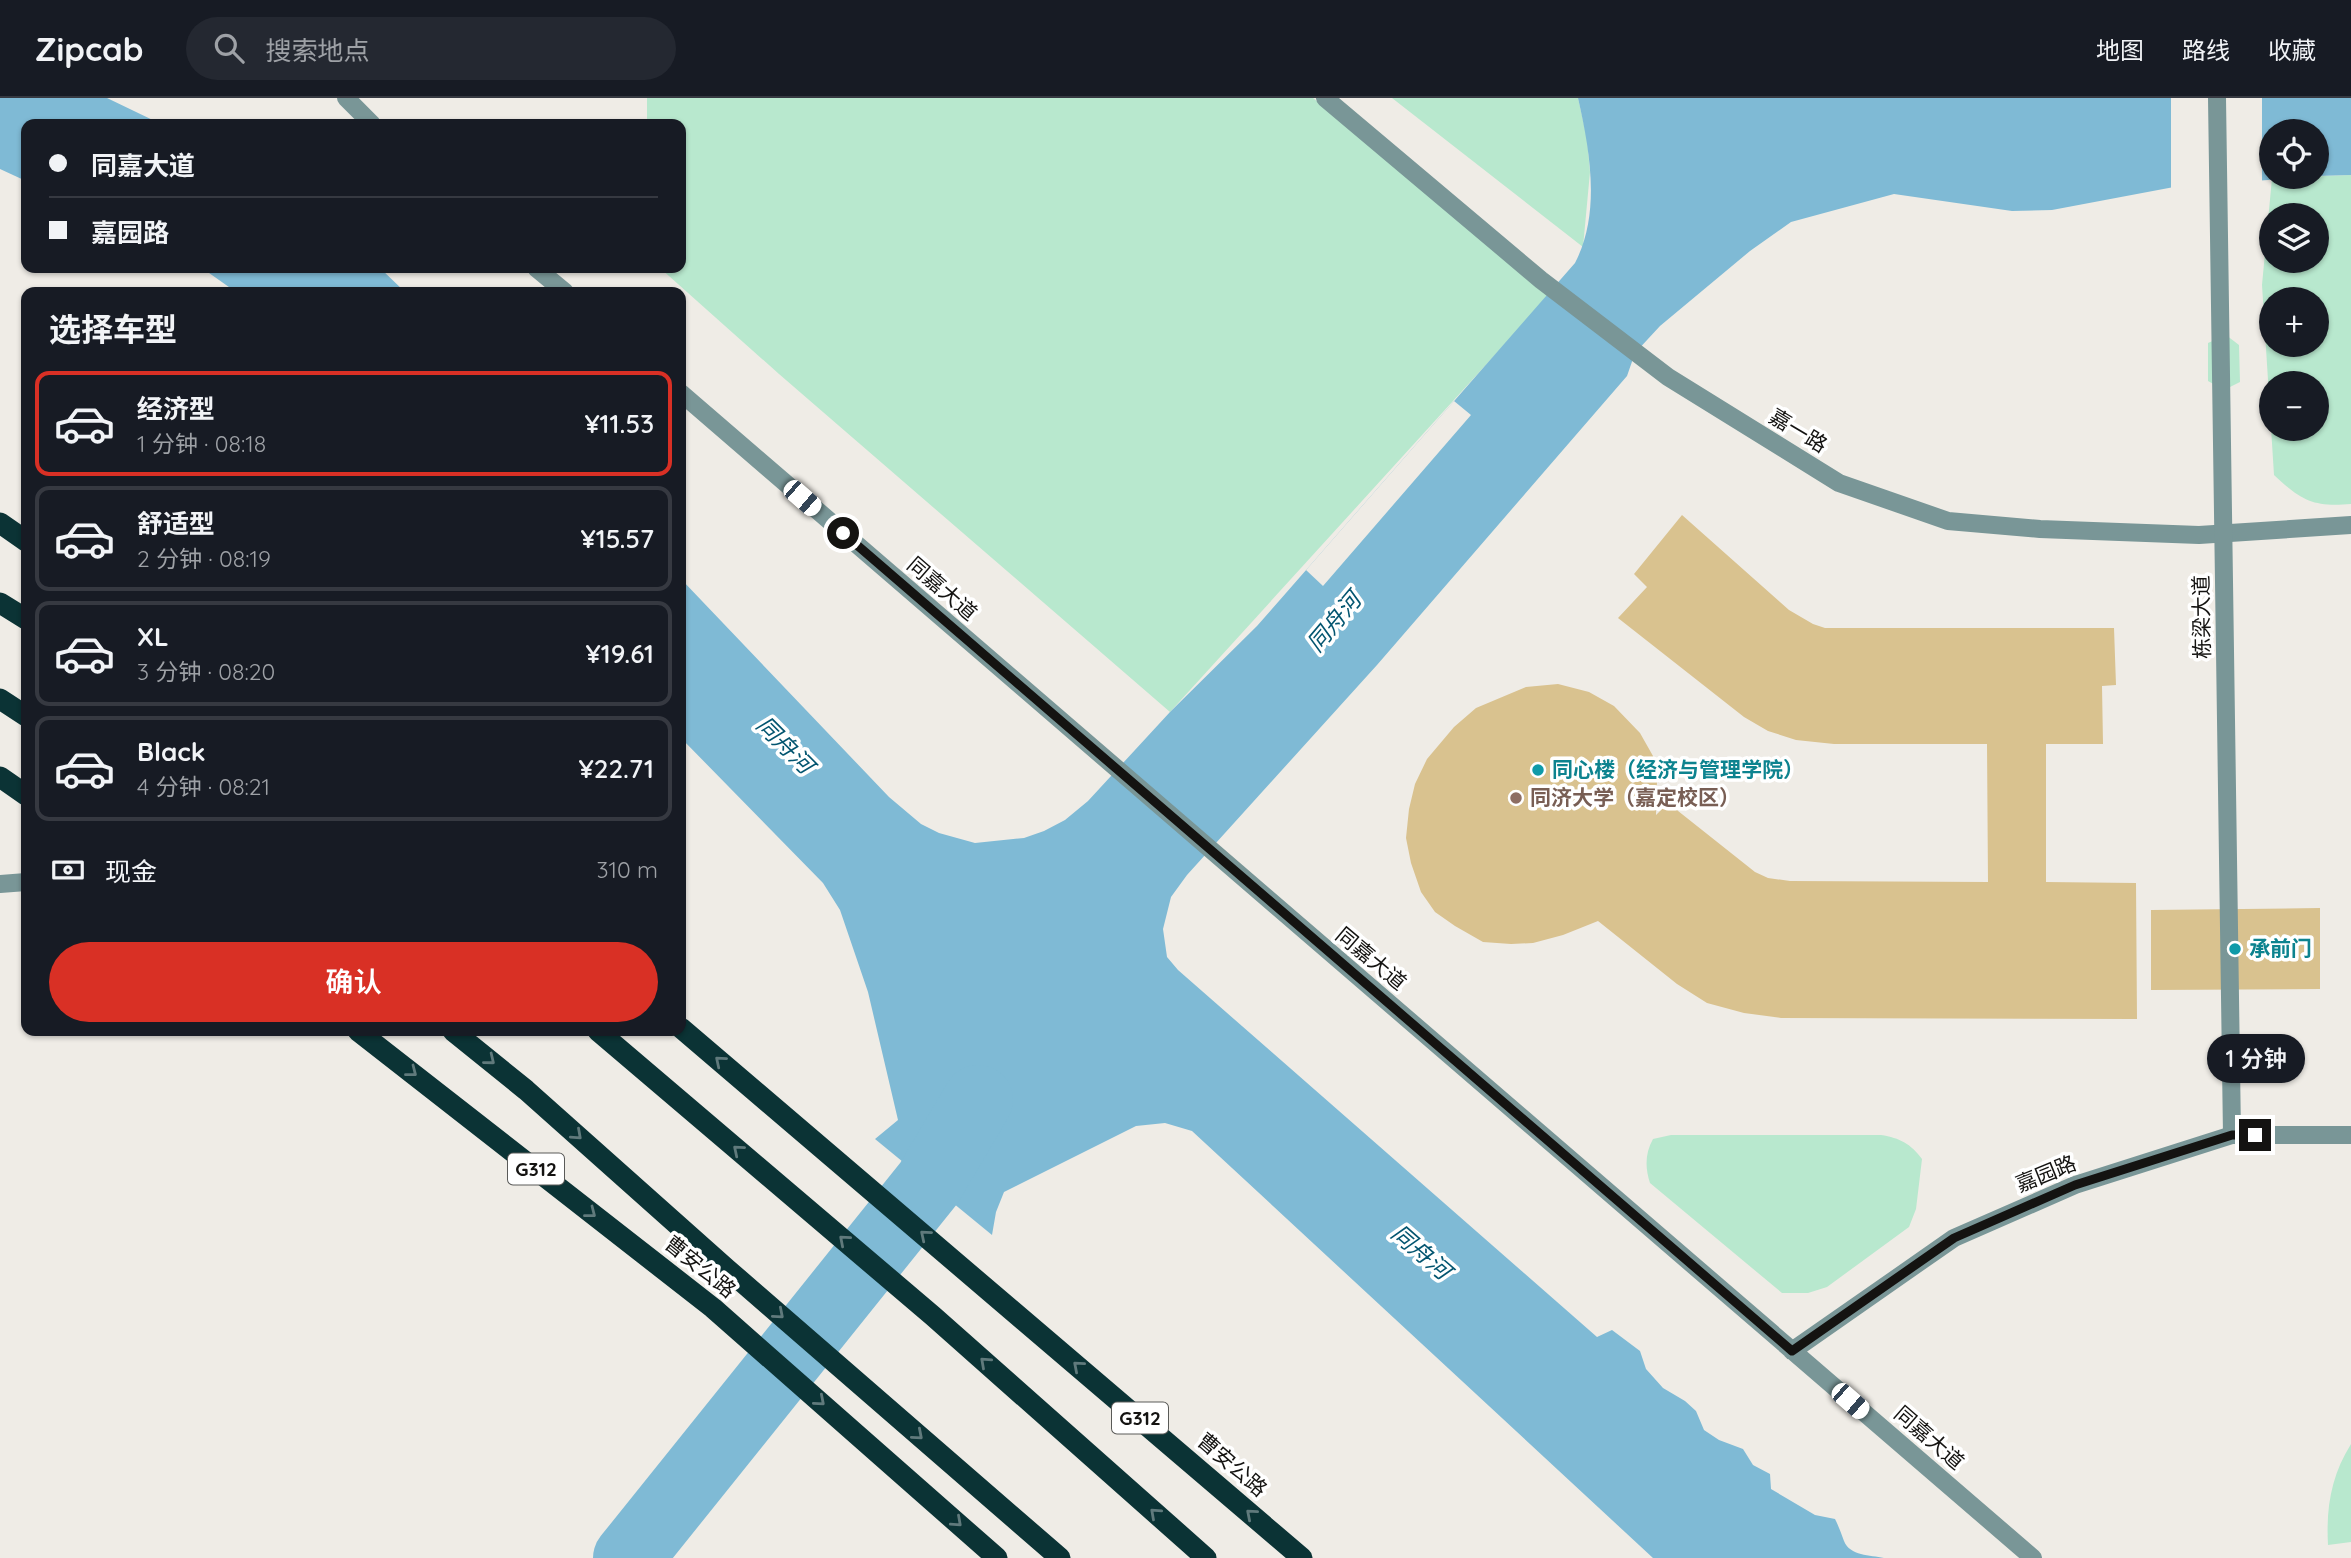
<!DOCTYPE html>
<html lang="zh">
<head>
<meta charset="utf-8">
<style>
	body { margin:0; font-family:Quicksand,"Noto Sans SC",sans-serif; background:#242831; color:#f1f3f6; height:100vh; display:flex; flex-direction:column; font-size:26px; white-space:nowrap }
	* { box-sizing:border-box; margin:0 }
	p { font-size:23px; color:#9ea1a6 }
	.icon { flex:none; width:38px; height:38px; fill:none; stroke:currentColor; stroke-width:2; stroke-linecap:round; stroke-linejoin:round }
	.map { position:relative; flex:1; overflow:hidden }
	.drawer { position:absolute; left:21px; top:189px; width:665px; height:749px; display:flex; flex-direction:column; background:#171b24; border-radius:14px; box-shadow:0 2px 5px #0004 }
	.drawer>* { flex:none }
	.banner { position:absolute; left:21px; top:21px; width:665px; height:154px; border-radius:14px; box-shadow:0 2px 5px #0004; display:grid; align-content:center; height:154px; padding:0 28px; background:#171b24 }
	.tools { position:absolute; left:2259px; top:21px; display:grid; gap:14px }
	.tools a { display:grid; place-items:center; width:70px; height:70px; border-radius:50%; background:#171b24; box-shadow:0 2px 5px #0004; font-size:35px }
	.end { position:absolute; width:32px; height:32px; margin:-16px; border:9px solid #141311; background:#fff; box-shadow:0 0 0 4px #fff }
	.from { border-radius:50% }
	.bubble { position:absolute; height:49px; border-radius:24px; background:#171b24; box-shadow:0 2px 5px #0004; font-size:23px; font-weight:600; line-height:49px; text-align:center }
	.car { position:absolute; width:21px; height:42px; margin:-21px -10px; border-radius:9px; box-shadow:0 0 5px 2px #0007; background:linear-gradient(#fff 24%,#345 0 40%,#fff 0 76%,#345 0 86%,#fff 0) }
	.banner b { display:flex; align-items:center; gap:24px; height:66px; font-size:26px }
	.banner b+b { border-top:2px solid #363941 }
	.banner i { width:18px; height:18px; background:#f1f3f6 }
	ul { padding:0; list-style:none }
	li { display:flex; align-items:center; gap:21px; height:105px; margin:0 14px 10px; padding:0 14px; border:4px solid #363941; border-radius:14px }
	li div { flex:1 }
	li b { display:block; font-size:26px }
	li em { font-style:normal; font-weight:600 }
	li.active { border-color:#d93025 }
	li>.icon { width:63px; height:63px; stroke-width:1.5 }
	h2 { padding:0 28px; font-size:32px; line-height:84px }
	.pay { display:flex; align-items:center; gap:18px; height:77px; padding:0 28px; font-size:26px }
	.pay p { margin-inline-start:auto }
	.primary-button { display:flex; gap:14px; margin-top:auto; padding:14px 28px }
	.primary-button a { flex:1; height:80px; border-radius:42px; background:#d93025; color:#fff; font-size:28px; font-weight:600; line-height:80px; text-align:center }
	header { display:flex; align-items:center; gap:42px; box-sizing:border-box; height:98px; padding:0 35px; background:#171b24; border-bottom:2px solid #363941 }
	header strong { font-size:33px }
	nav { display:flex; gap:38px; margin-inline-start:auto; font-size:24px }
	.search { width:490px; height:63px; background:#242831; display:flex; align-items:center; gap:18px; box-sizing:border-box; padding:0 24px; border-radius:38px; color:#9ea1a6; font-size:26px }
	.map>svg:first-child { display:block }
	.green { fill:#b8e8ce; fill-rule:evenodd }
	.water { fill:#7fbad5 }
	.pier { fill:#efece6 }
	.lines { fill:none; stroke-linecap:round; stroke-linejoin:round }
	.river { stroke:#7fbad5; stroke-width:70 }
	.building { fill:#d9c28f }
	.lane { stroke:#799697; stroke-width:18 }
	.street { stroke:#799697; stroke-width:18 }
	.highway { stroke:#0b3335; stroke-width:21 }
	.oneway { stroke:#607a7c }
	.route { stroke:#141311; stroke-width:9 }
	.culture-dot { fill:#0f9aa8; stroke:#fff; stroke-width:2.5 }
	.education-dot { fill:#8d6e63; stroke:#fff; stroke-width:2.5 }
	.labels { text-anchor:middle; stroke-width:7; stroke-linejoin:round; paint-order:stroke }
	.shield { fill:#fff; stroke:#5a5a58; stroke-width:2 }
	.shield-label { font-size:19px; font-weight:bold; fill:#141311 }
	.street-label { font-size:21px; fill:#141311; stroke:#fff }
	.culture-label { font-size:21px; font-weight:bold; fill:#0d838f; stroke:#fff; text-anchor:start }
	.education-label { font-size:21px; font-weight:bold; fill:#785e54; stroke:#fff; text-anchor:start }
	.water-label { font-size:23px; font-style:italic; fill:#035570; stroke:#fff }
</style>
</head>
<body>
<header>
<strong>Zipcab</strong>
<div class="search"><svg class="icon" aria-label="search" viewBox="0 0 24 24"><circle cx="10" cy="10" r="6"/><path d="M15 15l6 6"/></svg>搜索地点</div>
<nav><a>地图</a><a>路线</a><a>收藏</a></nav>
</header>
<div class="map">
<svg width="2351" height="1460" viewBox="0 0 2351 1460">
	<rect width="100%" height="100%" fill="#efece6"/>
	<path class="green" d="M647,0H1313L1554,192L1170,614L779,276L660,170H681V26H647Z
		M1392,0H1578L1587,40L1590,74L1583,149Z
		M2351,77V406C2313,409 2302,403 2274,377L2262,187L2272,80ZM2272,117H2317V163H2272ZM2272,201H2317V247H2272ZM2272,285H2317V331H2272Z
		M2226,237L2239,247L2240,284L2224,292L2208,283V245Z
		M1671,1037H1881C1900,1040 1911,1046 1922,1061L1916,1111L1909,1129L1827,1189L1808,1195H1782L1650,1085C1645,1070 1645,1055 1653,1041Z
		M2351,1346V1444L2328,1447C2326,1410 2331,1378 2351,1346Z"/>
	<path class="water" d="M0,0H107L161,26H26V83L0,71Z
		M1578,0H2351V77L2317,78V33H2272V79H2307L2174,89L2052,112L2012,113L1894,96L1791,124L1750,153L1660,228L1635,255L1627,278L1377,567L1187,777L1171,799L1163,831L1167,859L1178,872L1597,1239L1612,1232L1640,1253L1646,1271L1663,1290L1685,1303L1696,1313L1704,1332L1719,1342L1743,1351L1753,1367L1770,1376L1771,1391L1815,1417L1835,1421C1839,1429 1841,1435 1844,1443C1850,1458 1870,1457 1884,1460H1653L1192,1033L1165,1025L1136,1028L1004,1094L996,1114L992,1137L875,1041L898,1022L868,894L840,812L823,785L681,640V481L889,699L921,726L939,735L975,745L1024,740L1044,733L1065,722L1088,703L1170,614L1257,528L1575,165C1601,115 1590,53 1578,0Z
		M202,170H380L405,194H236Z"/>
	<path class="pier" d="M2171,0H2262V85L2171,93Z
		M1454,303L1471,317L1323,488L1306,472Z"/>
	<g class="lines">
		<path class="river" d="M628,1460L929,1085L978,1002"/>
	</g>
	<path class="building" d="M1682,417L1789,512L1813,526L1825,530H2114L2116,587L2102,588L2103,646H2046V784L2136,785L2137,921L1781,920L1744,915L1707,905L1677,886L1598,823L1563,837L1533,845L1511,846L1483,844L1455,828L1435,814L1421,794L1411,765L1406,740L1409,711L1415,686L1427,661L1454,629L1476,610L1526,589L1558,586L1589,594L1614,608L1640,635L1653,658L1657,683L1656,717L1668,705L1755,774L1768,780L1790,783L1988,784L1987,646H1834L1796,642L1768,633L1744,619L1618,520L1647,489L1634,476Z
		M2320,810V891L2151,892V812Z"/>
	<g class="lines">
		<path class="lane" d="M346,0L372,26
			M1325,0L1541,182L1668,279L1839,385L1948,423L2040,431L2199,437L2351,427
			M536,170L565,194
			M681,295C1131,684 1582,1072 2033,1460
			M0,786L26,784
			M1792,1253L1954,1140L2075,1087L2232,1037H2351"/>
		<path class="street" d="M2217,0L2232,1037"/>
		<path class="highway" d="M0,425L26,443
			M0,505L26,521
			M0,601L26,618
			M0,679L26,697
			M681,930L1302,1460
			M358,933L713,1210L997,1460
			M453,933L526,992L727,1171L1060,1460
			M598,933L933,1218L1206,1460"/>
	</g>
	<defs><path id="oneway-chevron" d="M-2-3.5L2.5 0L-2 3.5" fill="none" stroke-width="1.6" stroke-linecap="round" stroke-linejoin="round" transform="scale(1.75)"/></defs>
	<g class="oneway">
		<use href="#oneway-chevron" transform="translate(490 962) rotate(39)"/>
		<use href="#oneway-chevron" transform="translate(720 963) rotate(-140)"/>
		<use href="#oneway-chevron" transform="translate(412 974) rotate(38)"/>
		<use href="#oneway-chevron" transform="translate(577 1037) rotate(42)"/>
		<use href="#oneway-chevron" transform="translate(738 1052) rotate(-140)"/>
		<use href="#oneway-chevron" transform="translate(591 1115) rotate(38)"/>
		<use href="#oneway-chevron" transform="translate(925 1137) rotate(-140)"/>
		<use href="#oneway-chevron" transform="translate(844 1142) rotate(-139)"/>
		<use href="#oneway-chevron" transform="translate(779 1216) rotate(41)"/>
		<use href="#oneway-chevron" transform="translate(985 1264) rotate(-138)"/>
		<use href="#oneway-chevron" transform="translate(1078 1268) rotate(-139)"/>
		<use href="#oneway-chevron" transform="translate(820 1303) rotate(41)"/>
		<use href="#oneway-chevron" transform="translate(918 1337) rotate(41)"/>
		<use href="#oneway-chevron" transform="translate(1155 1415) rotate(-138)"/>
		<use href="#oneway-chevron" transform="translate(1251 1416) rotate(-139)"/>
		<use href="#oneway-chevron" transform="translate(957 1424) rotate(42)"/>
	</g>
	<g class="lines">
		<path class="route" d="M843,435L1792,1253L1954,1140L2075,1087L2232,1037H2255"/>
	</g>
	<g class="culture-dot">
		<circle cx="1538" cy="672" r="7"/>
		<circle cx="2235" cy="851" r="7"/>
	</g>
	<circle class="education-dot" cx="1516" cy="700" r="7"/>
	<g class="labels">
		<g class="shield">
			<rect x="508" y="1055.5" width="56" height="31" rx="5"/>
			<rect x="1112" y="1304.5" width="56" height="31" rx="5"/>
		</g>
		<g class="shield-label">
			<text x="536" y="1078">G312</text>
			<text x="1140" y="1327">G312</text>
		</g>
		<g class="street-label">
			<text transform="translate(1798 333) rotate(31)" y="7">嘉一路</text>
			<text transform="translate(942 491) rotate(41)" y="7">同嘉大道</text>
			<text transform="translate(2202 519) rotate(-91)" y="7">栋梁大道</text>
			<text transform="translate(1371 861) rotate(40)" y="7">同嘉大道</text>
			<text transform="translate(2046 1076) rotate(-22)" y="7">嘉园路</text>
			<text transform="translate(700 1169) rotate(39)" y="7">曹安公路</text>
			<text transform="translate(1929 1340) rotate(41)" y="7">同嘉大道</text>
			<text transform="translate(1232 1367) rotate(41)" y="7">曹安公路</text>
		</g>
		<g class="culture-label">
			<text x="1552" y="679">同心楼（经济与管理学院）</text>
			<text x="2249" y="858">承前门</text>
		</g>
		<g class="education-label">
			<text x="1530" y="707">同济大学（嘉定校区）</text>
		</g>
		<g class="water-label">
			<text transform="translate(1334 524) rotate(-50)" y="8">同舟河</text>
			<text transform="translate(785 647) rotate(45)" y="8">同舟河</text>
			<text transform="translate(1421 1154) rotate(41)" y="8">同舟河</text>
		</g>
	</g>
</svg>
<div class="tools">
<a><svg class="icon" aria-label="locate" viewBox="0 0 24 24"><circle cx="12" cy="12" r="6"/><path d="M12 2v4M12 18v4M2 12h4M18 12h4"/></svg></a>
<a><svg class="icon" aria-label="layers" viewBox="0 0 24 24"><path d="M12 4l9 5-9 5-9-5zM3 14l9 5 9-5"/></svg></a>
<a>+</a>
<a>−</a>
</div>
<i class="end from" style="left:843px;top:435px"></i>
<i class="end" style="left:2255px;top:1037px"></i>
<div class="bubble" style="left:2207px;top:936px;width:98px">1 分钟</div>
<i class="car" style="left:802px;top:400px;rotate:131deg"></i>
<i class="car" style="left:1850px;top:1303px;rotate:131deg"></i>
<div class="banner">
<b><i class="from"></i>同嘉大道</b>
<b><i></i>嘉园路</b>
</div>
<section class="drawer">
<h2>选择车型</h2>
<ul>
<li class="active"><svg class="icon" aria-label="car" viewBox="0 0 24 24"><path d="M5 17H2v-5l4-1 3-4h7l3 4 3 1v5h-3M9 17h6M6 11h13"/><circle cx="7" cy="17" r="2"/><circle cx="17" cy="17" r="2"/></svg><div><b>经济型</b><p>1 分钟 · 08:18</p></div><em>¥11.53</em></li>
<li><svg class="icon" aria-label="car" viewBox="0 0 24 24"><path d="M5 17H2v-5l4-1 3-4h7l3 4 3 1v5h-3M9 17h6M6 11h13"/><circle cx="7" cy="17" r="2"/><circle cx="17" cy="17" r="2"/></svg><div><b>舒适型</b><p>2 分钟 · 08:19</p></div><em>¥15.57</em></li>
<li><svg class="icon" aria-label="car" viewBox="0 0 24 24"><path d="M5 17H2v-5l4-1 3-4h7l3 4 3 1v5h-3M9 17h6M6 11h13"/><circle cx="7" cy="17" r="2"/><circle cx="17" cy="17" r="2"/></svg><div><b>XL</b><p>3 分钟 · 08:20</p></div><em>¥19.61</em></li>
<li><svg class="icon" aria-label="car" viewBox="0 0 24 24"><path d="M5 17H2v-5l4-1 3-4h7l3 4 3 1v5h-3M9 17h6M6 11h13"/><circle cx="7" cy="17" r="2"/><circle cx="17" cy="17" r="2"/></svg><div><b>Black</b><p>4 分钟 · 08:21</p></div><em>¥22.71</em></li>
</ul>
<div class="pay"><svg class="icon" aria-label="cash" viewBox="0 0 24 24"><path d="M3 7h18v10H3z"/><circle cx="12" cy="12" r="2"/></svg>现金<p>310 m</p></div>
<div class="primary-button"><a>确认</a></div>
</section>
</div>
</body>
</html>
